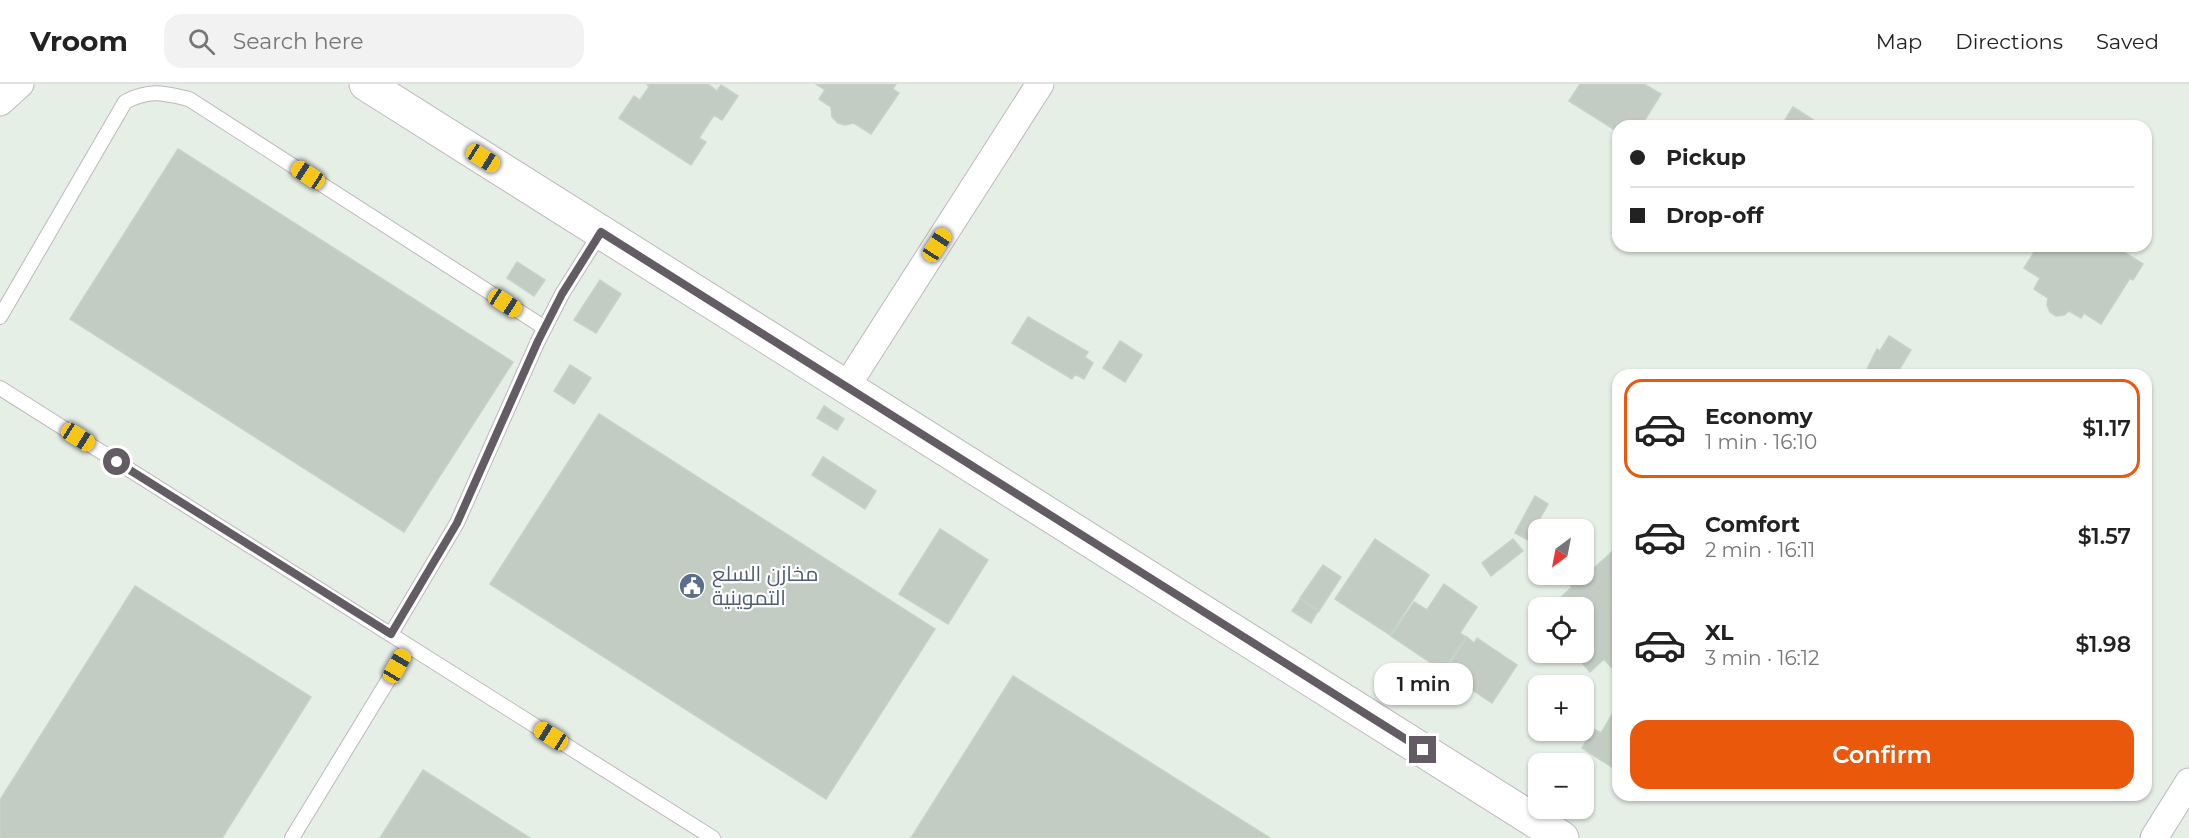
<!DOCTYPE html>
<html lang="en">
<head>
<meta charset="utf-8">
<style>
	body { margin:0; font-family:Montserrat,Cairo,sans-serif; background:#f2f2f2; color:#222; height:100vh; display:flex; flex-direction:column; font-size:22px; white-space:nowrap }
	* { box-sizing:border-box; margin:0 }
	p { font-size:20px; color:#767676 }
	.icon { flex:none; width:33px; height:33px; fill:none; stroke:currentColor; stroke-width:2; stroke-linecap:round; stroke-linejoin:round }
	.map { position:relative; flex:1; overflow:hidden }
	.details { position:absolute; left:1612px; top:285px; width:540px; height:432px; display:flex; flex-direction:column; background:#fff; border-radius:18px; box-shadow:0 2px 4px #0004 }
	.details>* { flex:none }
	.guide { position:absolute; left:1612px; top:36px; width:540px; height:132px; border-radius:18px; box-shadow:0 2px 4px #0004; display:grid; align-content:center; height:132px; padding:0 18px; background:#fff }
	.needle { width:39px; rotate:212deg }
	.buttons { position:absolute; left:1528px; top:435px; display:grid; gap:12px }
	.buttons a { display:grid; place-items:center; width:66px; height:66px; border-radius:12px; background:#fff; box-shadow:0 2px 4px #0004; font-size:30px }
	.end { position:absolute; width:27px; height:27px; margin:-14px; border:8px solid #645c65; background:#fff; box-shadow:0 0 0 3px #fff }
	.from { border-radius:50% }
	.bubble { position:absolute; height:42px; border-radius:18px; background:#fff; box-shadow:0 2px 4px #0004; font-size:20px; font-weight:600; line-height:42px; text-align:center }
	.car { position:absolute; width:18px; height:36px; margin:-18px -9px; border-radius:8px; box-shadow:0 0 4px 2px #0007; background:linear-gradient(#f5c518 24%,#345 0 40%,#f5c518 0 76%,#345 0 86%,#f5c518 0) }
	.guide b { display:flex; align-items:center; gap:21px; height:57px; font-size:22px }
	.guide b+b { border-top:2px solid #e0e0e0 }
	.guide i { width:15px; height:15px; background:#222 }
	ul { padding:10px 0 0; list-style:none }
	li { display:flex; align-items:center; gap:18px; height:99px; margin:0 12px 9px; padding:0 6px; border:3px solid transparent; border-radius:18px }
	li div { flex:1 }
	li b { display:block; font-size:22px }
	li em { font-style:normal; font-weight:600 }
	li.active { border-color:#ea580c }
	li>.icon { width:54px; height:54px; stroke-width:1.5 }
	.action { display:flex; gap:12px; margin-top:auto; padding:12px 18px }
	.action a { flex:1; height:69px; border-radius:18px; background:#ea580c; color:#fff; font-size:24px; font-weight:600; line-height:69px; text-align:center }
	header { display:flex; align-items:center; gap:36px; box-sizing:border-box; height:84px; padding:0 30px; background:#fff; border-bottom:2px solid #e0e0e0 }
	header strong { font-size:28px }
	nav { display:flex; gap:33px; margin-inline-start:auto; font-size:21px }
	.search { width:420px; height:54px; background:#f2f2f2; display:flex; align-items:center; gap:15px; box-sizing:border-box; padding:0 21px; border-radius:18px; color:#767676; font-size:22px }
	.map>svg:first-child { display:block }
	.building { fill:#c3ccc3; stroke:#c3d3c4; stroke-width:1.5 }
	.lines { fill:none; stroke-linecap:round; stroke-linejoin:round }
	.lane-casing { stroke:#beb7be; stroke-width:16 }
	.street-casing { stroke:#beb7be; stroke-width:29 }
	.secondary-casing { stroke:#c0b8c0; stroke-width:35 }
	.lane { stroke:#fff; stroke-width:14 }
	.street { stroke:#fff; stroke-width:27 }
	.secondary { stroke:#fff; stroke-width:33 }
	.route { stroke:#645c65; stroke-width:8 }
	.labels { text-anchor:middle; stroke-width:4.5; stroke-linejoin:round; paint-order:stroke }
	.service-label { font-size:21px; fill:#4e5e75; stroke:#fff; text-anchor:start }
</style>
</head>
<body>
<header>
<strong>Vroom</strong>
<div class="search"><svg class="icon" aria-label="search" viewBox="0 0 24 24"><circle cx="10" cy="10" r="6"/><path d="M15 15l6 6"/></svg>Search here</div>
<nav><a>Map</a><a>Directions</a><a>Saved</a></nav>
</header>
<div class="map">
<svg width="2189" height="754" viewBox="0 0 2189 754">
	<rect width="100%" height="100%" fill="#e5efe6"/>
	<path class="building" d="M647,0H708L717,7L721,1L738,12L722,36L714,31L699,54L706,58L691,81L619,34L634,12L640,16L649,3Z
		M816,0H896L893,5L899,9L871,50L854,39L845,41L838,39L832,33L831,23L819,15L825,6Z
		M1580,0H1644L1661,10L1641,42H1618V48L1569,17Z
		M1793,23L1823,42H1781Z
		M178,65L513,278L404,448L70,235Z
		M2034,162H2105L2109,165L2114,162L2143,180L2133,196L2130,194L2101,240L2084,229L2081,234L2069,227L2064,231L2056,232L2050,228L2047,221L2048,214L2034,205L2040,194L2024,184L2037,164Z
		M517,178L545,196L534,212L507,194Z
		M600,196L621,210L596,249L574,236Z
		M1028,233L1088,268L1085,273L1093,279L1084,295L1075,290L1072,295L1012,259Z
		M1889,252L1911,266L1896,291H1864L1877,265L1880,267Z
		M1120,257L1142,271L1125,298L1103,284Z
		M570,281L591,294L574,320L554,307Z
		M824,322L844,335L837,346L817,334Z
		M599,330L935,545L826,715L490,500Z
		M823,373L876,407L865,425L812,391Z
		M1535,412L1548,420L1528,456L1515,449Z
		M940,445L988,476L948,540L899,510Z
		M1375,455L1429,491L1390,551L1335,515Z
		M1513,455L1523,467L1491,492L1482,479Z
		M1616,464L1618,468V591L1604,575L1590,588L1573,568H1584V524H1549L1572,503L1564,494L1568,490H1584V477L1592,486Z
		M1323,481L1341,493L1319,527L1300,514Z
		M1444,500L1477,523L1460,549L1466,553L1443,587L1391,552L1414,518L1427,526Z
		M135,502L311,613L222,754H0V716Z
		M1300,515L1318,527L1311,539L1292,527Z
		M1467,553L1474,559L1477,554L1517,581L1492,619L1445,588Z
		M1013,592L1270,754H911Z
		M1618,621V687L1582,664L1594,645L1601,649Z
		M423,686L530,754H380Z"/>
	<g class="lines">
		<g class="lane-casing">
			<path id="lane" d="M0,233L125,18C150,5 163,9 189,15L545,244
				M0,304L713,754
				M391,550L457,439L538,257L562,210L601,148
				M292,754L409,562"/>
		</g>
		<g class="street-casing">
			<path id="street" d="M0,18L20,0
				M846,303L1040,0
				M2154,754L2189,698"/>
		</g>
		<g class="secondary-casing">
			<path id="secondary" d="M366,0L1562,754"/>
		</g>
		<use href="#lane" class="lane"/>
		<use href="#street" class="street"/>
		<use href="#secondary" class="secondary"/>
	</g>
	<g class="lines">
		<path class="route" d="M117,378L391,550L457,439L538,257L562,210L601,148L1423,666"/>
	</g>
	<defs>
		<g id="civic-disc" transform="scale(1.35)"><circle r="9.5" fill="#5c6f8a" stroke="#fff"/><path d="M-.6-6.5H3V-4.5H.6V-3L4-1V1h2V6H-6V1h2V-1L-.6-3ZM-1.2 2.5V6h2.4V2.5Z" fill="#fff"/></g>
	</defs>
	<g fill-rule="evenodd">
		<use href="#civic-disc" x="692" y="502"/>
	</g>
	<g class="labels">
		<g class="service-label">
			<text x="712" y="497">مخازن السلع<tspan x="712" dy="24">التموينية</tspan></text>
		</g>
	</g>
</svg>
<div class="buttons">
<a><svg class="needle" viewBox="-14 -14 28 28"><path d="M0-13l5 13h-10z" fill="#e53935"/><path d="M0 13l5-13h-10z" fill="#767676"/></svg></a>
<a><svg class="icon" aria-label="locate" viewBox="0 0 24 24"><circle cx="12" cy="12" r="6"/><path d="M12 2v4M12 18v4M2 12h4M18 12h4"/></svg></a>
<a>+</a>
<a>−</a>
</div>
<i class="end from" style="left:117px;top:378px"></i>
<i class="end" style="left:1423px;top:666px"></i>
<div class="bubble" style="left:1374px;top:579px;width:99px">1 min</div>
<i class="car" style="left:483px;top:74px;rotate:122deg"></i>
<i class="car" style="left:308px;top:91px;rotate:303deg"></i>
<i class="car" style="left:937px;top:161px;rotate:33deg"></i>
<i class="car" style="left:505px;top:219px;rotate:123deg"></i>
<i class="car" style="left:78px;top:353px;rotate:122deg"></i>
<i class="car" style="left:397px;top:582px;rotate:30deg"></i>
<i class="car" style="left:551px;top:652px;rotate:302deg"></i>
<div class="guide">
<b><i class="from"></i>Pickup</b>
<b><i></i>Drop-off</b>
</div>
<section class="details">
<ul>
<li class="active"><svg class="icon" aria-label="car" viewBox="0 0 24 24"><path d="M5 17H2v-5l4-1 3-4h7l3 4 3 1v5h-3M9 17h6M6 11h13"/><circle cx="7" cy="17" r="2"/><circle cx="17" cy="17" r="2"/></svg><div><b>Economy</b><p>1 min · 16:10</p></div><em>$1.17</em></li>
<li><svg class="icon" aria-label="car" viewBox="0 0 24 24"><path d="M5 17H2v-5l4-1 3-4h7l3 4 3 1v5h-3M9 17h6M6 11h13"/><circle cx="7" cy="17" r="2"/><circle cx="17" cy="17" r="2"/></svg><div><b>Comfort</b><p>2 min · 16:11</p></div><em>$1.57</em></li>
<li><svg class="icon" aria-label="car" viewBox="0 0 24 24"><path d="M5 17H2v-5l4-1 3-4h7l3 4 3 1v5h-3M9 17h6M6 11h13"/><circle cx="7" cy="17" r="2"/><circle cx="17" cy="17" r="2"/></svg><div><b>XL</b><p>3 min · 16:12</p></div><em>$1.98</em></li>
</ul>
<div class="action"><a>Confirm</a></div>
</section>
</div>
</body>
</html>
